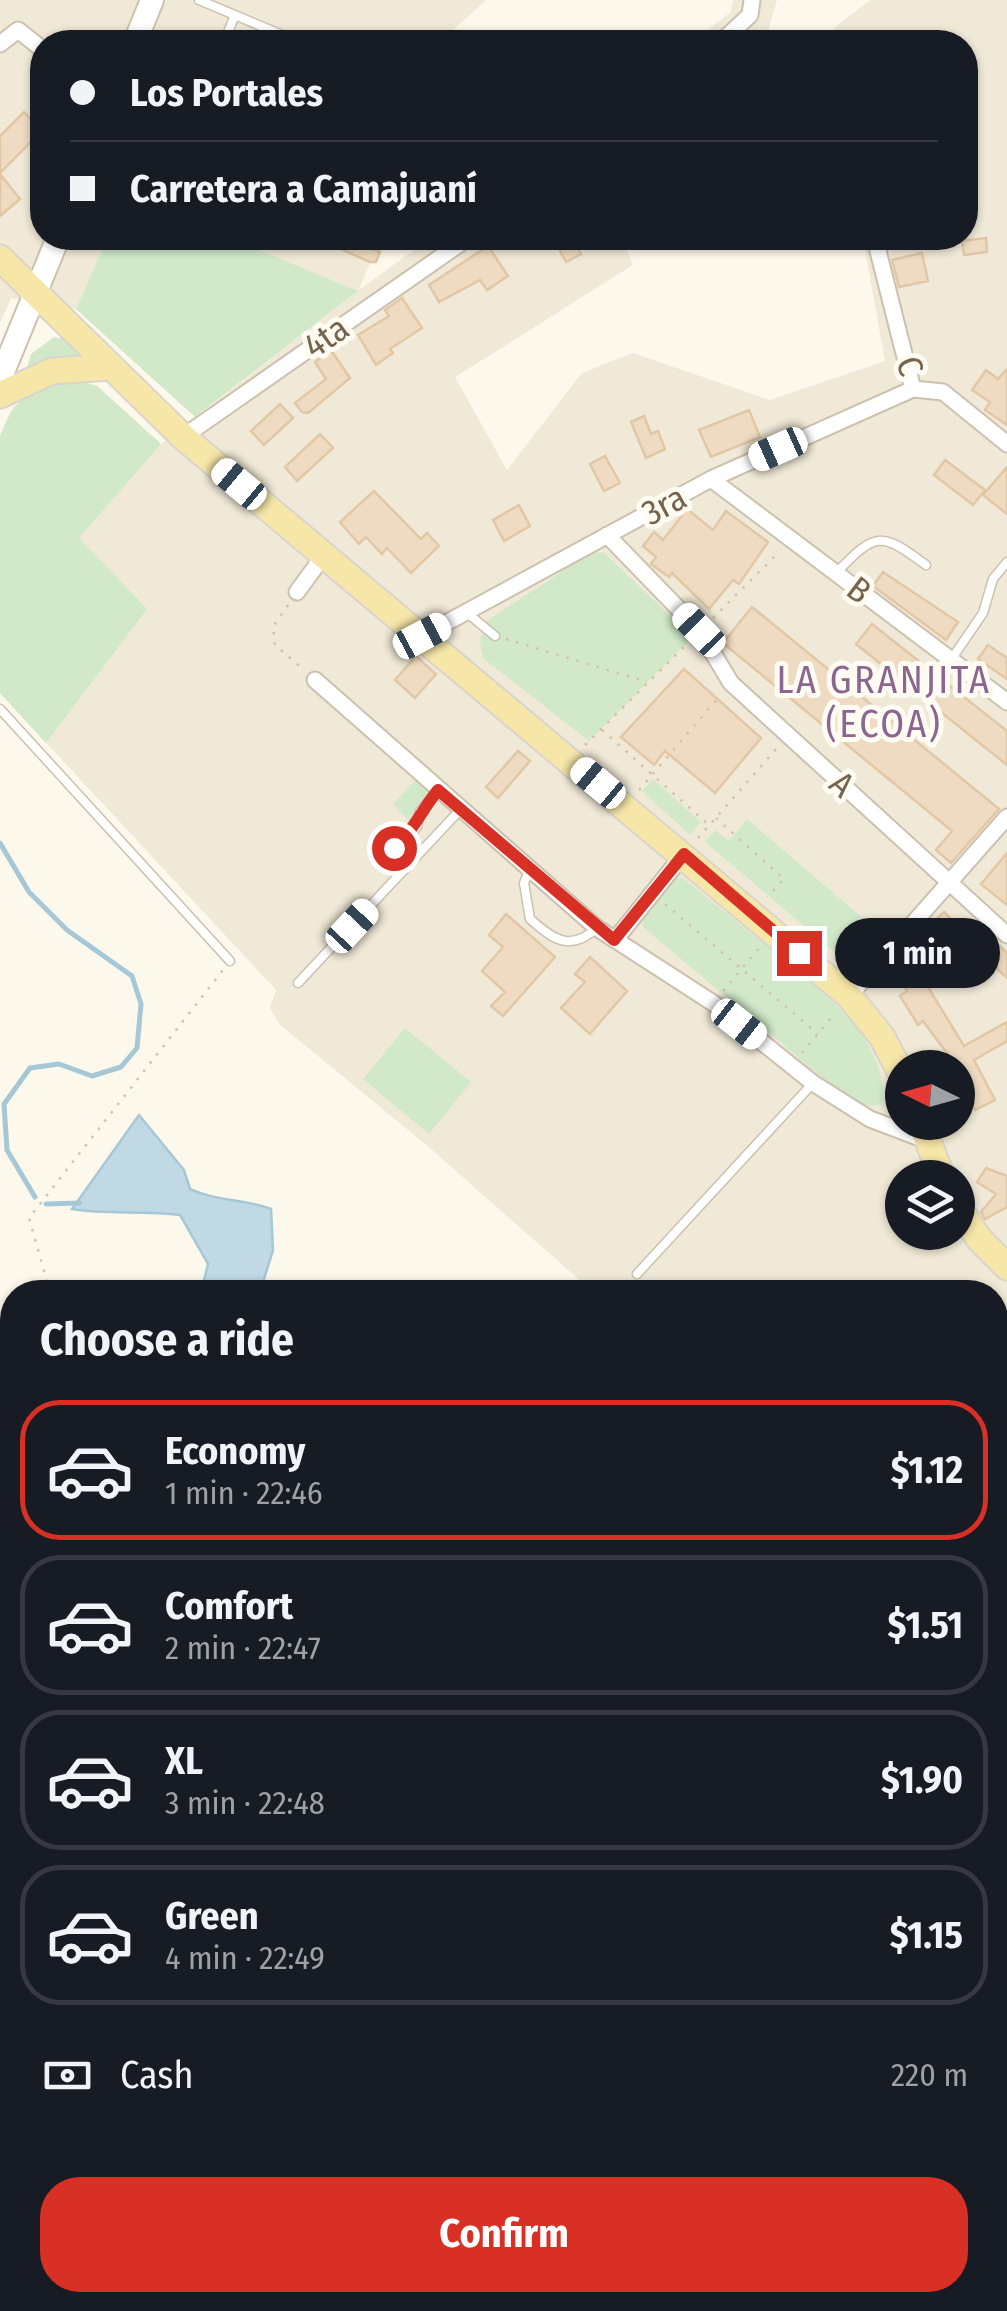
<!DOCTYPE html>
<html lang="en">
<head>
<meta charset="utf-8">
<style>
	body { margin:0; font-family:"Fira Sans Condensed",sans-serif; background:#20242c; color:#f1f3f6; height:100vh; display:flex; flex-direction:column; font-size:38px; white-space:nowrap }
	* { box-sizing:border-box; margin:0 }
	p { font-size:32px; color:#9ea1a6 }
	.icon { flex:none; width:55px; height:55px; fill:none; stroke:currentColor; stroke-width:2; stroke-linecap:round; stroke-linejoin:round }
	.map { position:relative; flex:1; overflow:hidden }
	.sheet { position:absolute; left:0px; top:1280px; width:1008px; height:1032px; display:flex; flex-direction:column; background:#171b24; border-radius:40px 40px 0 0; box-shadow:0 2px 8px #0004 }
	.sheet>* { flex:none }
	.top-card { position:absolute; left:30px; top:30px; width:948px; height:220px; border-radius:40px; box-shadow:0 2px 8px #0004; display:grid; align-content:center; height:220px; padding:0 40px; background:#171b24 }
	.needle { width:65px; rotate:275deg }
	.controls { position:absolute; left:885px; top:1050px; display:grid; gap:20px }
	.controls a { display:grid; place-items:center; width:90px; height:90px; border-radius:50%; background:#171b24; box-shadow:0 2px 8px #0004; font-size:50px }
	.end { position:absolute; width:45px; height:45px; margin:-22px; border:12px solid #d93025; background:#fff; box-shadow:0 0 0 5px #fff }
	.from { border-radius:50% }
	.bubble { position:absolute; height:70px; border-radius:35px; background:#171b24; box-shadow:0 2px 8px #0004; font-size:32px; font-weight:700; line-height:70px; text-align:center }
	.car { position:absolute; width:30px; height:60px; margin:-30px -15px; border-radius:12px; box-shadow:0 0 8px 2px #0007; background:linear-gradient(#fff 24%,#345 0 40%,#fff 0 76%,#345 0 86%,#fff 0) }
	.top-card b { display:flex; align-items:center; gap:35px; height:95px; font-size:38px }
	.top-card b+b { border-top:2px solid #363941 }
	.top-card i { width:25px; height:25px; background:#f1f3f6 }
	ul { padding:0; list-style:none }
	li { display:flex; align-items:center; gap:30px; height:140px; margin:0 20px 15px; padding:0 20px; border:5px solid #363941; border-radius:40px }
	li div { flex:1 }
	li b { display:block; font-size:38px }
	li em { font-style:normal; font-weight:700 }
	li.selected { border-color:#d93025 }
	li>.icon { width:90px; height:90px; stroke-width:1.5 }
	h2 { padding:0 40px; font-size:45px; line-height:120px }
	.pay { display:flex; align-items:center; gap:25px; height:110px; padding:0 40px; font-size:38px }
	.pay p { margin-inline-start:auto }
	.button { display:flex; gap:20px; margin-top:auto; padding:20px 40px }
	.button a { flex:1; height:115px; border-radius:40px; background:#d93025; color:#fff; font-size:40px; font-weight:700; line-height:115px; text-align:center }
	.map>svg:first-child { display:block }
	.residential { fill:#f0e9d7; fill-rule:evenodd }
	.industrial { fill:#eeeae3 }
	.green { fill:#d1e9c9 }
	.water { fill:#c0d9e5; stroke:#a6c7d6; stroke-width:2.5 }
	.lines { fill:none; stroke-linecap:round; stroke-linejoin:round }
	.stream { stroke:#a6c7d6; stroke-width:5 }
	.building { fill:#eedbc2; stroke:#e2c7a5; stroke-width:2.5 }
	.lane-casing { stroke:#ccc0ae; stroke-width:11 }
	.street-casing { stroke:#ccc0ae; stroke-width:19 }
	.secondary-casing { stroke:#cec1ac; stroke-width:26 }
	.primary-casing { stroke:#d9d4ce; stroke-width:29 }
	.path { stroke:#d5c1a6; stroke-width:2.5; stroke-dasharray:2.5 8; stroke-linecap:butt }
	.lane { stroke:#fff; stroke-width:8 }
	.street { stroke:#fff; stroke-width:15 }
	.secondary { stroke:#fff; stroke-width:22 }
	.primary { stroke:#f6e6a8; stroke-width:25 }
	.route { stroke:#d93025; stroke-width:12 }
	.labels { text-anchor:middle; stroke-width:10; stroke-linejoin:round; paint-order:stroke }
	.street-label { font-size:35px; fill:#76644f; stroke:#fefbf2 }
	.neighbourhood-label { font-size:38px; letter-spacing:2.5px; fill:#8b6691; stroke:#fefbf2 }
</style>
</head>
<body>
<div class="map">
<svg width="1007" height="2311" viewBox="0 0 1007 2311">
	<rect width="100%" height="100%" fill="#fcf8eb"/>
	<path class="residential" d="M0,0H486L440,42H42V238H107L76,309L11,298L0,323Z
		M733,0H777L768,31L754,42H691L731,12Z
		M870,0H1007V1490L995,1489V1292H593L430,1148L279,1024L270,1008L276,990L0,693V436L13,406L97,386L161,444L357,292L230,238H380L359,290L430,238H622L633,265L455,377L507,470L582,373L633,353L770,400L885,361L863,238H965V42H841L834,28ZM902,1068H958V1122H902ZM902,1178H958V1232H902Z"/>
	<path class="industrial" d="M1007,2105V2311H57L73,2300H995V2108Z"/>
	<path class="green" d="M107,238H230L358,291L195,417L76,309Z
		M54,337L67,339L82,357L26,371L31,354Z
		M80,381L97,386L161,444L79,538L147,609L46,743L0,693V436C18,393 33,382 80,381Z
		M593,551L604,553L693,637L589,741L483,658L480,642L485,622Z
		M419,777L430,789L411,823L393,804Z
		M653,779L701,822L690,835L642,791Z
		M747,819L879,932L859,957L842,958L705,842L715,830L729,841Z
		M675,878H683C737,923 794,965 845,1013C864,1031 890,1079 882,1105L868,1106L836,1089L643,927L642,918Z
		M405,1028L471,1082L429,1134L363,1079Z
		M1007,1580V1969L995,1967V1584Z"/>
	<path class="water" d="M139,1115L184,1170L190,1189C218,1202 242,1198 271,1209L273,1250L260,1292H201L208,1264L180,1215C143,1210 109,1215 72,1209Z"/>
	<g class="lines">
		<path class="stream" d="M0,843L29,892L67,930L132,976L141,1004L137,1048L121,1067L92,1076L59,1064L30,1068L4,1104L7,1150L35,1197
			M46,1204L80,1203
			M995,1876L1007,1879"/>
	</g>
	<path class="building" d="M24,112L42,131L0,173V136Z
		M0,174L20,199L0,216Z
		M316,238H349L380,252L376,262H370Z
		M553,238H572L581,254L566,262Z
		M986,238L987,252L964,255L962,241Z
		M488,246L508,276L487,290L480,280L439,302L429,285Z
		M922,253L928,281L899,287L892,260Z
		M402,298L422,328L390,349L393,353L376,365L358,335L389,316L385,310Z
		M331,350L350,378L308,413L302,412L295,403L326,379L315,362Z
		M1007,369V425L985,410L990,402L972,390L986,370L998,379Z
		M280,404L293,418L264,445L251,431Z
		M749,410L760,437L711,457L699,430Z
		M644,416L651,434L658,431L665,449L646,458L631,422Z
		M320,434L333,448L297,481L285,467Z
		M605,456L620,483L604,491L590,464Z
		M945,460L985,490L973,505L934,475Z
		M1007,467V514L983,495Z
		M374,491L421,539L427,533L439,546L411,573L387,548L382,554L366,537L359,544L340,522Z
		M519,505L530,526L504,541L493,520Z
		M687,509L713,530L726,511L768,542L739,584L733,580L709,609L672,573L669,577L651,564L656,557L643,546L654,532L663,540Z
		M883,572L958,622L946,640L873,586Z
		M752,607L999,809L951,863L936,850L952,831L723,643Z
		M872,624L1007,731V765L856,644Z
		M988,645L1007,658V679L978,659Z
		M416,656L436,674L415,698L395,680Z
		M684,669L761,738L715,793L665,751L654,765L621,737Z
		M518,751L530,761L498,798L486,787Z
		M1007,853V905L981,884Z
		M944,912L960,928L921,964L906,948Z
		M506,914L555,957L503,1016L491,1006L505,992L482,971L503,947L489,935Z
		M974,923L1007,953V978L962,936Z
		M590,957L627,991L590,1034L561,1008L585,982L575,974Z
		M920,974L964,1046L1007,1022V1041L974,1060L995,1100L975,1110L958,1078V1068L923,1021L918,1025L900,996L907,991L903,985Z
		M986,1168L1007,1176V1207L985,1219L981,1212L996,1194L977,1182Z"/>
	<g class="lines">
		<g class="lane-casing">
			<path id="lane" d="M199,0L299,42
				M224,42L235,15
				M836,573C876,532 880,531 926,565
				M466,612L495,636
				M951,660L983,613L993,579L1007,562
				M0,709L230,961
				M387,859L417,827L420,811L438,790
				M529,871L524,883L530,919C554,940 570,952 597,928
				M298,983L460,810
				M637,1274L813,1083
				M995,2147L1007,2145
				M339,2300L341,2311
				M605,2300L607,2311"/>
		</g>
		<g class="street-casing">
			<path id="street" d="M721,42L750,15L752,0
				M0,44L18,30L42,49
				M882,238L878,251L913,389
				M913,389L943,392L1007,444
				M183,437L468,238
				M711,479L1007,702
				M607,535L699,630L731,683L1007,935
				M297,592L324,555
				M422,636L711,479L913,389
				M315,680L597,928L713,1003L813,1083L870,1119L928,1141
				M615,940L684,854
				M849,996L1007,817
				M995,1528L1007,1527
				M995,1559L1007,1558"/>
		</g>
		<g class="secondary-casing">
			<path id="secondary" d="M135,42L152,0
				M0,379L58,238"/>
		</g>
		<g class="primary-casing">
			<path id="primary" d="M0,258L183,437L849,996L882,1037L902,1075
				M0,395L52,371L109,367
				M921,1122L942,1178
				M958,1207L979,1239L1007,1267"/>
		</g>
		<path class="path" d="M288,605L273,627L275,645L303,669
			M713,618L778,553
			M506,639L647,682
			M602,730L708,824
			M585,745L686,645
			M639,790L719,697
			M716,818L784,879L767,897
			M698,838L778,747
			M665,904L818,1034
			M723,991L760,947
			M802,1053L835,1013
			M50,1292L29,1218L223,970
			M0,1494L12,1478
			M0,1513L12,1524"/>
		<use href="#lane" class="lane"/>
		<use href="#street" class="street"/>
		<use href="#secondary" class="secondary"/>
		<use href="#primary" class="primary"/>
	</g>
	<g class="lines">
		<path class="route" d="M394,848C414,830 421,811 438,790L614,940L684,854L799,953"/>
	</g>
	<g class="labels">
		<g class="street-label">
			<text transform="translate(326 337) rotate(-35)" y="12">4ta</text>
			<text transform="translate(910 366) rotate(71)" y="12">C</text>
			<text transform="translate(664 505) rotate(-28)" y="12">3ra</text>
			<text transform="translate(859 590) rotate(37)" y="12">B</text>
			<text transform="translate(842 784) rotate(42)" y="12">A</text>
		</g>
		<g class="neighbourhood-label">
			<text x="884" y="693">LA GRANJITA<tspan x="884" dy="44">(ECOA)</tspan></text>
		</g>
	</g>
</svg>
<div class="controls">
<a><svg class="needle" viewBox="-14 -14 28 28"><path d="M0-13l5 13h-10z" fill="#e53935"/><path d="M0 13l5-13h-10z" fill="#9ea1a6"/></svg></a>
<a><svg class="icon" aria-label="layers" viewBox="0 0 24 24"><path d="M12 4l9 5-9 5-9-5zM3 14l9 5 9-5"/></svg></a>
</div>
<i class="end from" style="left:394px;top:848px"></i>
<i class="end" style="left:799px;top:953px"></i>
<div class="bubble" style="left:835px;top:918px;width:165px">1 min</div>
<i class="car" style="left:778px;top:449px;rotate:246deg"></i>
<i class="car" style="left:239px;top:484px;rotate:310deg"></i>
<i class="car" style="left:699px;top:630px;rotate:316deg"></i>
<i class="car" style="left:422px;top:636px;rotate:62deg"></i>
<i class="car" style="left:598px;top:783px;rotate:310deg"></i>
<i class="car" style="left:352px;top:926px;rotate:43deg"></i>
<i class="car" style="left:739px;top:1024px;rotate:128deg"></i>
<div class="top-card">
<b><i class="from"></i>Los Portales</b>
<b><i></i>Carretera a Camajuaní</b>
</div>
<section class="sheet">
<h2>Choose a ride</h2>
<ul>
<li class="selected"><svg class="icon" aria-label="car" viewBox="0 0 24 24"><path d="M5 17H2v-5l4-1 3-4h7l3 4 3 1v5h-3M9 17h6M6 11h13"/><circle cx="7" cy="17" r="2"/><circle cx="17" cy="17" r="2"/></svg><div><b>Economy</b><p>1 min · 22:46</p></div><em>$1.12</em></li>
<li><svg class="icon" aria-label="car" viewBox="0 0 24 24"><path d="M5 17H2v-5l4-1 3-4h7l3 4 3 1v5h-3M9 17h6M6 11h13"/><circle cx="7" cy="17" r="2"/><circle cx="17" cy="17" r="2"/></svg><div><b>Comfort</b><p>2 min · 22:47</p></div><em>$1.51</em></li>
<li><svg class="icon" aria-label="car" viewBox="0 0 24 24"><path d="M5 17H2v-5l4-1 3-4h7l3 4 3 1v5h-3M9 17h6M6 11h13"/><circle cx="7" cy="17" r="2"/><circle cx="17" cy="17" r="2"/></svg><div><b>XL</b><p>3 min · 22:48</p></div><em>$1.90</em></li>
<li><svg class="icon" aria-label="car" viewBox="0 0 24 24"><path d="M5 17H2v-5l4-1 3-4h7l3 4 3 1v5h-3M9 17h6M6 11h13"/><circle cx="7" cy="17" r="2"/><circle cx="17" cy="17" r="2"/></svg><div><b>Green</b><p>4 min · 22:49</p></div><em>$1.15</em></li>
</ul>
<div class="pay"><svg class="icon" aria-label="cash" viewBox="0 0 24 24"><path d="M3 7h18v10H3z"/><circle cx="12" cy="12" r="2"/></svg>Cash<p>220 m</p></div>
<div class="button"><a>Confirm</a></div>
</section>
</div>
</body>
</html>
